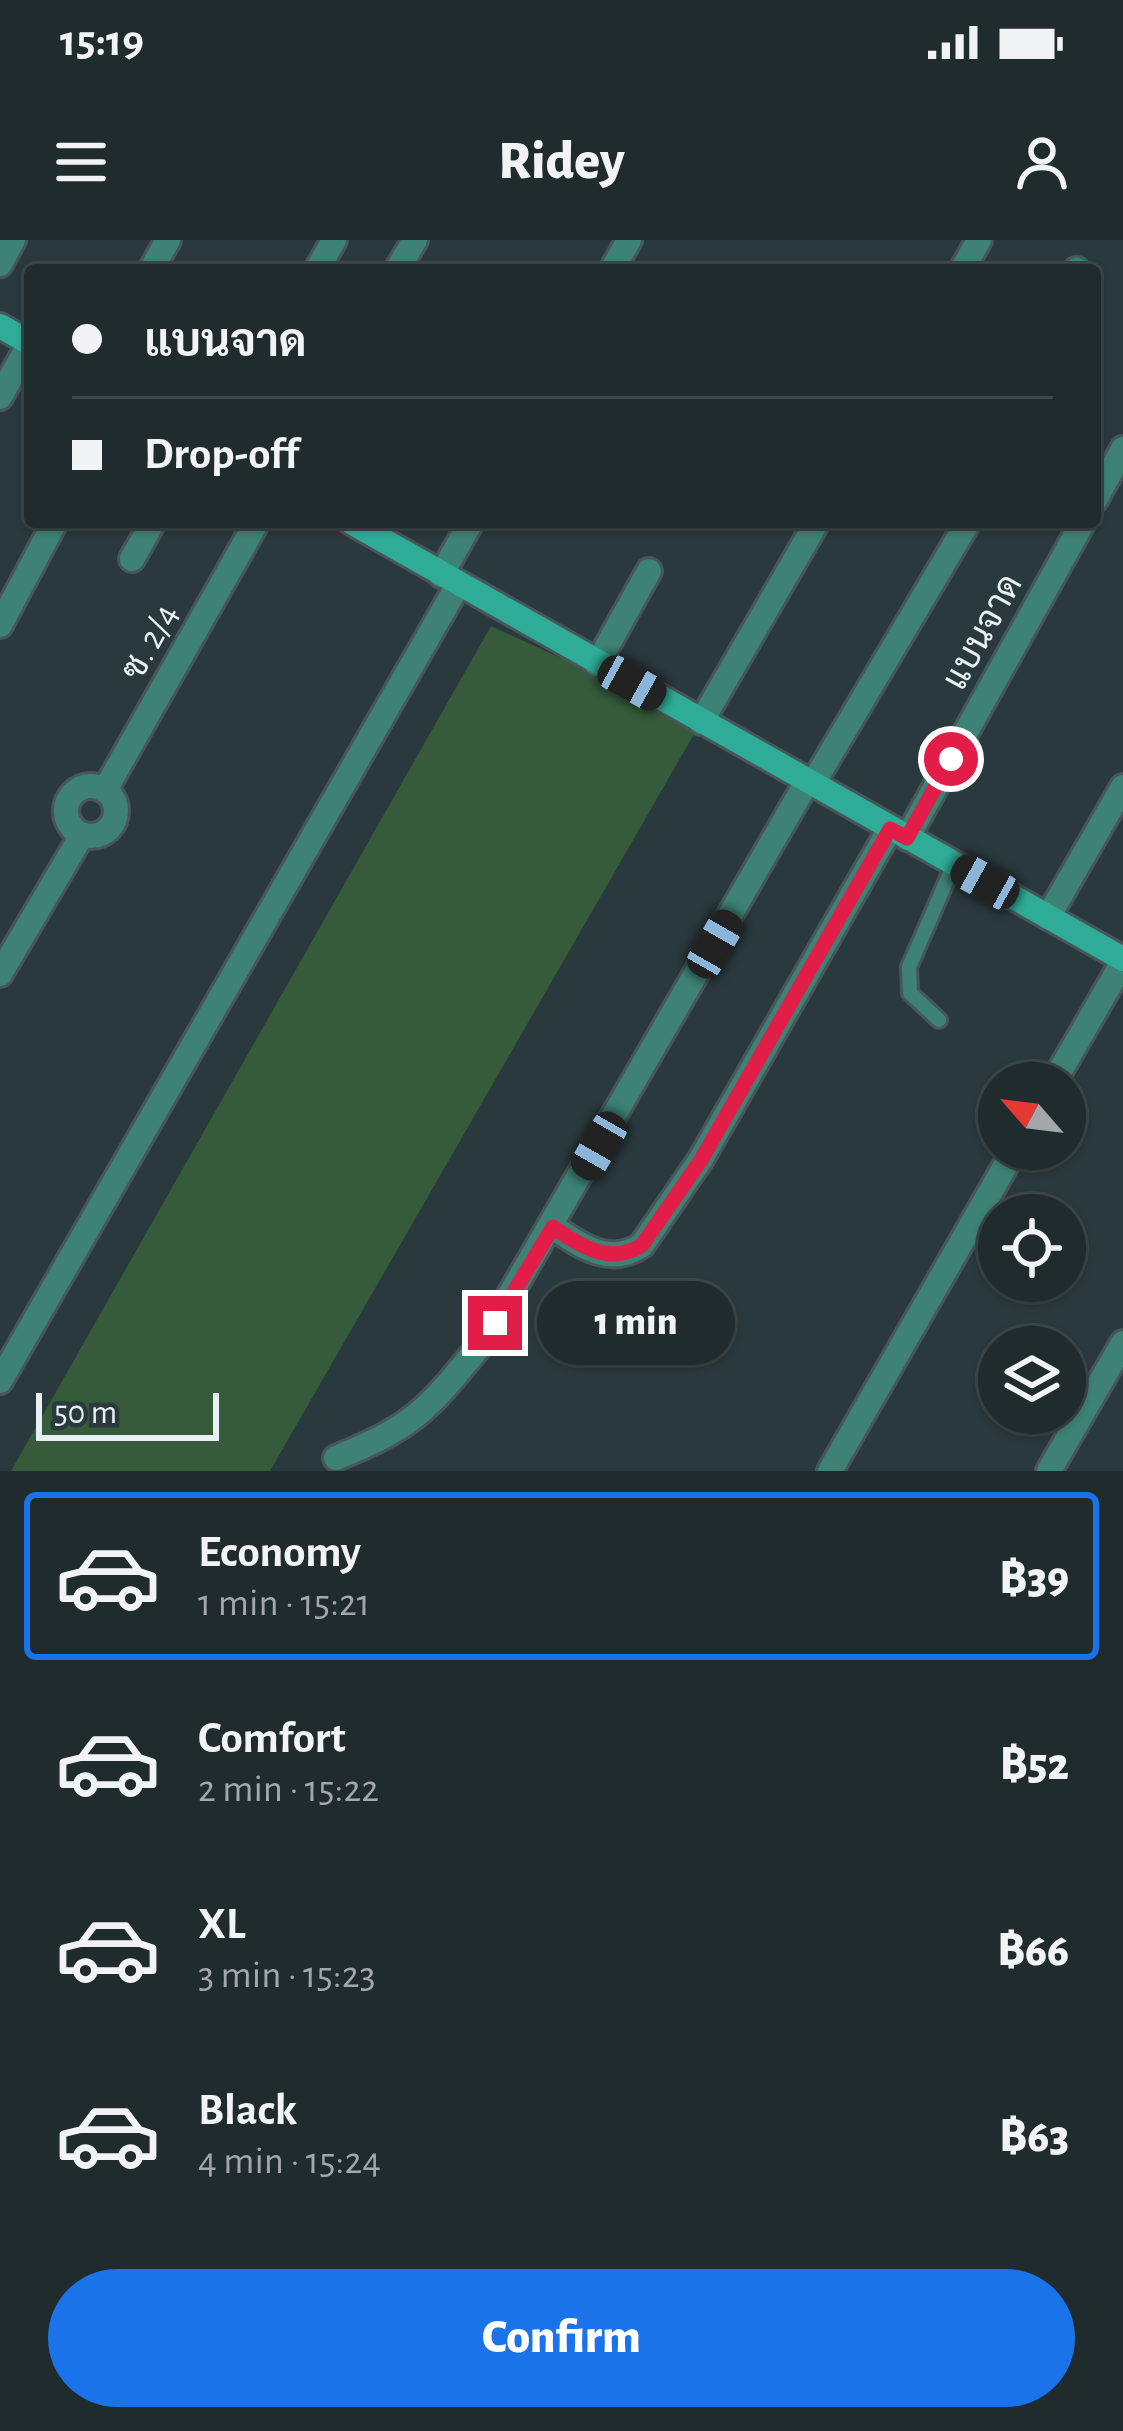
<!DOCTYPE html>
<html lang="en">
<head>
<meta charset="utf-8">
<style>
	body { margin:0; font-family:"Alegreya Sans",Sarabun,sans-serif; background:#2d373a; color:#f1f3f6; height:100vh; display:flex; flex-direction:column; font-size:45px; white-space:nowrap }
	* { box-sizing:border-box; margin:0 }
	p { font-size:39px; color:#a2a7aa }
	.icon { flex:none; width:66px; height:66px; fill:none; stroke:currentColor; stroke-width:2; stroke-linecap:round; stroke-linejoin:round }
	.map { position:relative; height:1231px; overflow:hidden }
	.details { display:flex; flex-direction:column; background:#202b2e; flex:1 }
	.details>* { flex:none }
	.banner { position:absolute; left:24px; top:24px; width:1077px; height:264px; border-radius:12px; box-shadow:0 3px 9px #0004,0 0 0 3px #3d474a; display:grid; align-content:center; height:264px; padding:0 48px; background:#202b2e }
	.needle { width:78px; rotate:298deg }
	.controls { position:absolute; left:978px; top:822px; display:grid; gap:24px }
	.controls a { display:grid; place-items:center; width:108px; height:108px; border-radius:50%; background:#202b2e; box-shadow:0 3px 9px #0004,0 0 0 3px #3d474a; font-size:60px }
	.scale { position:absolute; left:36px; bottom:30px; width:183px; box-sizing:border-box; padding-left:12px; border:6px solid #e7f1f3; border-top:0; font-size:33px; line-height:42px; white-space:nowrap; color:#e7f1f3; -webkit-text-stroke:9px #2a393d; paint-order:stroke }
	.end { position:absolute; width:54px; height:54px; margin:-27px; border:15px solid #e11d48; background:#fff; box-shadow:0 0 0 6px #fff }
	.from { border-radius:50% }
	.bubble { position:absolute; height:84px; border-radius:42px; background:#202b2e; box-shadow:0 3px 9px #0004,0 0 0 3px #3d474a; font-size:39px; font-weight:800; line-height:84px; text-align:center }
	.car { position:absolute; width:36px; height:72px; margin:-36px -18px; border-radius:15px; box-shadow:0 0 9px 3px #0007; background:linear-gradient(#222 24%,#8ab4d8 0 40%,#222 0 76%,#8ab4d8 0 86%,#222 0) }
	.banner b { display:flex; align-items:center; gap:42px; height:114px; font-size:45px }
	.banner b+b { border-top:3px solid #3d474a }
	.banner i { width:30px; height:30px; background:#f1f3f6 }
	ul { padding:21px 0 0; list-style:none }
	li { display:flex; align-items:center; gap:36px; height:168px; margin:0 24px 18px; padding:0 24px; border:6px solid transparent; border-radius:12px }
	li div { flex:1 }
	li b { display:block; font-size:45px }
	li em { font-style:normal; font-weight:800 }
	li.active { border-color:#1a73e8 }
	li>.icon { width:108px; height:108px; stroke-width:1.5 }
	.button { display:flex; gap:24px; margin-top:auto; padding:24px 48px }
	.button a { flex:1; height:138px; border-radius:72px; background:#1a73e8; color:#fff; font-size:48px; font-weight:800; line-height:138px; text-align:center }
	.status { display:flex; justify-content:space-between; align-items:center; height:84px; padding:0 60px; background:#202b2e; direction:ltr }
	.status svg { height:33px; fill:currentColor }
	header { display:flex; justify-content:space-between; align-items:center; height:156px; padding:0 48px; background:#202b2e; font-size:54px; font-weight:800 }
	.map>svg:first-child { display:block }
	.green { fill:#355b3a }
	.lines { fill:none; stroke-linecap:round; stroke-linejoin:round }
	.lane-casing { stroke:#48565a; stroke-width:20 }
	.street-casing { stroke:#48565a; stroke-width:30 }
	.secondary-casing { stroke:#48565a; stroke-width:30 }
	.lane { stroke:#3d8275; stroke-width:14 }
	.street { stroke:#3d8275; stroke-width:24 }
	.secondary { stroke:#2fac98; stroke-width:24 }
	.route { stroke:#e11d48; stroke-width:15 }
	.labels { text-anchor:middle; stroke-width:9; stroke-linejoin:round; paint-order:stroke }
	.street-label { font-size:36px; fill:#e7f1f3; stroke:#2a393d }
</style>
</head>
<body>
<div class="status"><b>15:19</b><svg viewBox="0 0 49 12"><path d="M0 12V9h3v3zM5 12V6h3v6zM10 12V3h3v9zM15 12V0h3v12zM26 1h20v11H26zM47 4h2v5h-2z"/></svg></div>
<header><svg class="icon" aria-label="menu" viewBox="0 0 24 24"><path d="M4 6h16M4 12h16M4 18h16"/></svg>Ridey<svg class="icon" aria-label="person" viewBox="0 0 24 24"><circle cx="12" cy="8" r="4"/><path d="M4 21q1-7 8-7t8 7"/></svg></header>
<div class="map">
<svg width="1123" height="1231" viewBox="0 0 1123 1231">
	<rect width="100%" height="100%" fill="#2a393d"/>
	<path class="green" d="M491,386L701,482L270,1231H11Z"/>
	<g class="lines">
		<g class="lane-casing">
			<path id="lane" d="M939,780L910,753L909,727L954,624"/>
		</g>
		<g class="street-casing">
			<path id="street" d="M0,24L13,0
				M151,30L168,0
				M317,30L334,0
				M397,30L415,0
				M612,30L629,0
				M962,30L979,0
				M1076,30H1077
				M0,157L30,103
				M1095,260L1123,209
				M132,319L153,282
				M441,335L471,282
				M0,385L55,282
				M597,424L649,331
				M701,482L817,282
				M812,545L968,282
				M66 571a25 25 0 1 1 50 0a25 25 0 1 1-50 0Z
				M105,550L254,287
				M907,598L1083,282
				M1048,677L1123,547
				M0,734L82,595
				M1053,843L1123,722
				M553,987C581,1006 610,1027 642,1005L701,919L890,589
				M0,1141L458,345
				M336,1218C417,1185 428,1169 482,1103L807,542
				M830,1231L1015,909
				M1049,1231L1123,1103"/>
		</g>
		<g class="secondary-casing">
			<path id="secondary" d="M0,86L30,103
				M351,282L1123,719"/>
		</g>
		<use href="#lane" class="lane"/>
		<use href="#street" class="street"/>
		<use href="#secondary" class="secondary"/>
	</g>
	<g class="lines">
		<path class="route" d="M495,1083L553,987C581,1006 610,1026 642,1005L701,920L890,589L907,598L951,519"/>
	</g>
	<g class="labels">
		<g class="street-label">
			<text transform="translate(981 391) rotate(-61)" y="13">แบนจาด</text>
			<text transform="translate(148 401) rotate(-61)" y="13">ซ. 2/4</text>
		</g>
	</g>
</svg>
<div class="controls">
<a><svg class="needle" viewBox="-14 -14 28 28"><path d="M0-13l5 13h-10z" fill="#e53935"/><path d="M0 13l5-13h-10z" fill="#a2a7aa"/></svg></a>
<a><svg class="icon" aria-label="locate" viewBox="0 0 24 24"><circle cx="12" cy="12" r="6"/><path d="M12 2v4M12 18v4M2 12h4M18 12h4"/></svg></a>
<a><svg class="icon" aria-label="layers" viewBox="0 0 24 24"><path d="M12 4l9 5-9 5-9-5zM3 14l9 5 9-5"/></svg></a>
</div>
<div class="scale">50 m</div>
<i class="end from" style="left:951px;top:519px"></i>
<i class="end" style="left:495px;top:1083px"></i>
<div class="bubble" style="left:537px;top:1041px;width:198px">1 min</div>
<i class="car" style="left:632px;top:443px;rotate:119deg"></i>
<i class="car" style="left:985px;top:642px;rotate:299deg"></i>
<i class="car" style="left:715px;top:704px;rotate:30deg"></i>
<i class="car" style="left:599px;top:906px;rotate:210deg"></i>
<div class="banner">
<b><i class="from"></i>แบนจาด</b>
<b><i></i>Drop-off</b>
</div>
</div>
<section class="details">
<ul>
<li class="active"><svg class="icon" aria-label="car" viewBox="0 0 24 24"><path d="M5 17H2v-5l4-1 3-4h7l3 4 3 1v5h-3M9 17h6M6 11h13"/><circle cx="7" cy="17" r="2"/><circle cx="17" cy="17" r="2"/></svg><div><b>Economy</b><p>1 min · 15:21</p></div><em>฿39</em></li>
<li><svg class="icon" aria-label="car" viewBox="0 0 24 24"><path d="M5 17H2v-5l4-1 3-4h7l3 4 3 1v5h-3M9 17h6M6 11h13"/><circle cx="7" cy="17" r="2"/><circle cx="17" cy="17" r="2"/></svg><div><b>Comfort</b><p>2 min · 15:22</p></div><em>฿52</em></li>
<li><svg class="icon" aria-label="car" viewBox="0 0 24 24"><path d="M5 17H2v-5l4-1 3-4h7l3 4 3 1v5h-3M9 17h6M6 11h13"/><circle cx="7" cy="17" r="2"/><circle cx="17" cy="17" r="2"/></svg><div><b>XL</b><p>3 min · 15:23</p></div><em>฿66</em></li>
<li><svg class="icon" aria-label="car" viewBox="0 0 24 24"><path d="M5 17H2v-5l4-1 3-4h7l3 4 3 1v5h-3M9 17h6M6 11h13"/><circle cx="7" cy="17" r="2"/><circle cx="17" cy="17" r="2"/></svg><div><b>Black</b><p>4 min · 15:24</p></div><em>฿63</em></li>
</ul>
<div class="button"><a>Confirm</a></div>
</section>
</body>
</html>
